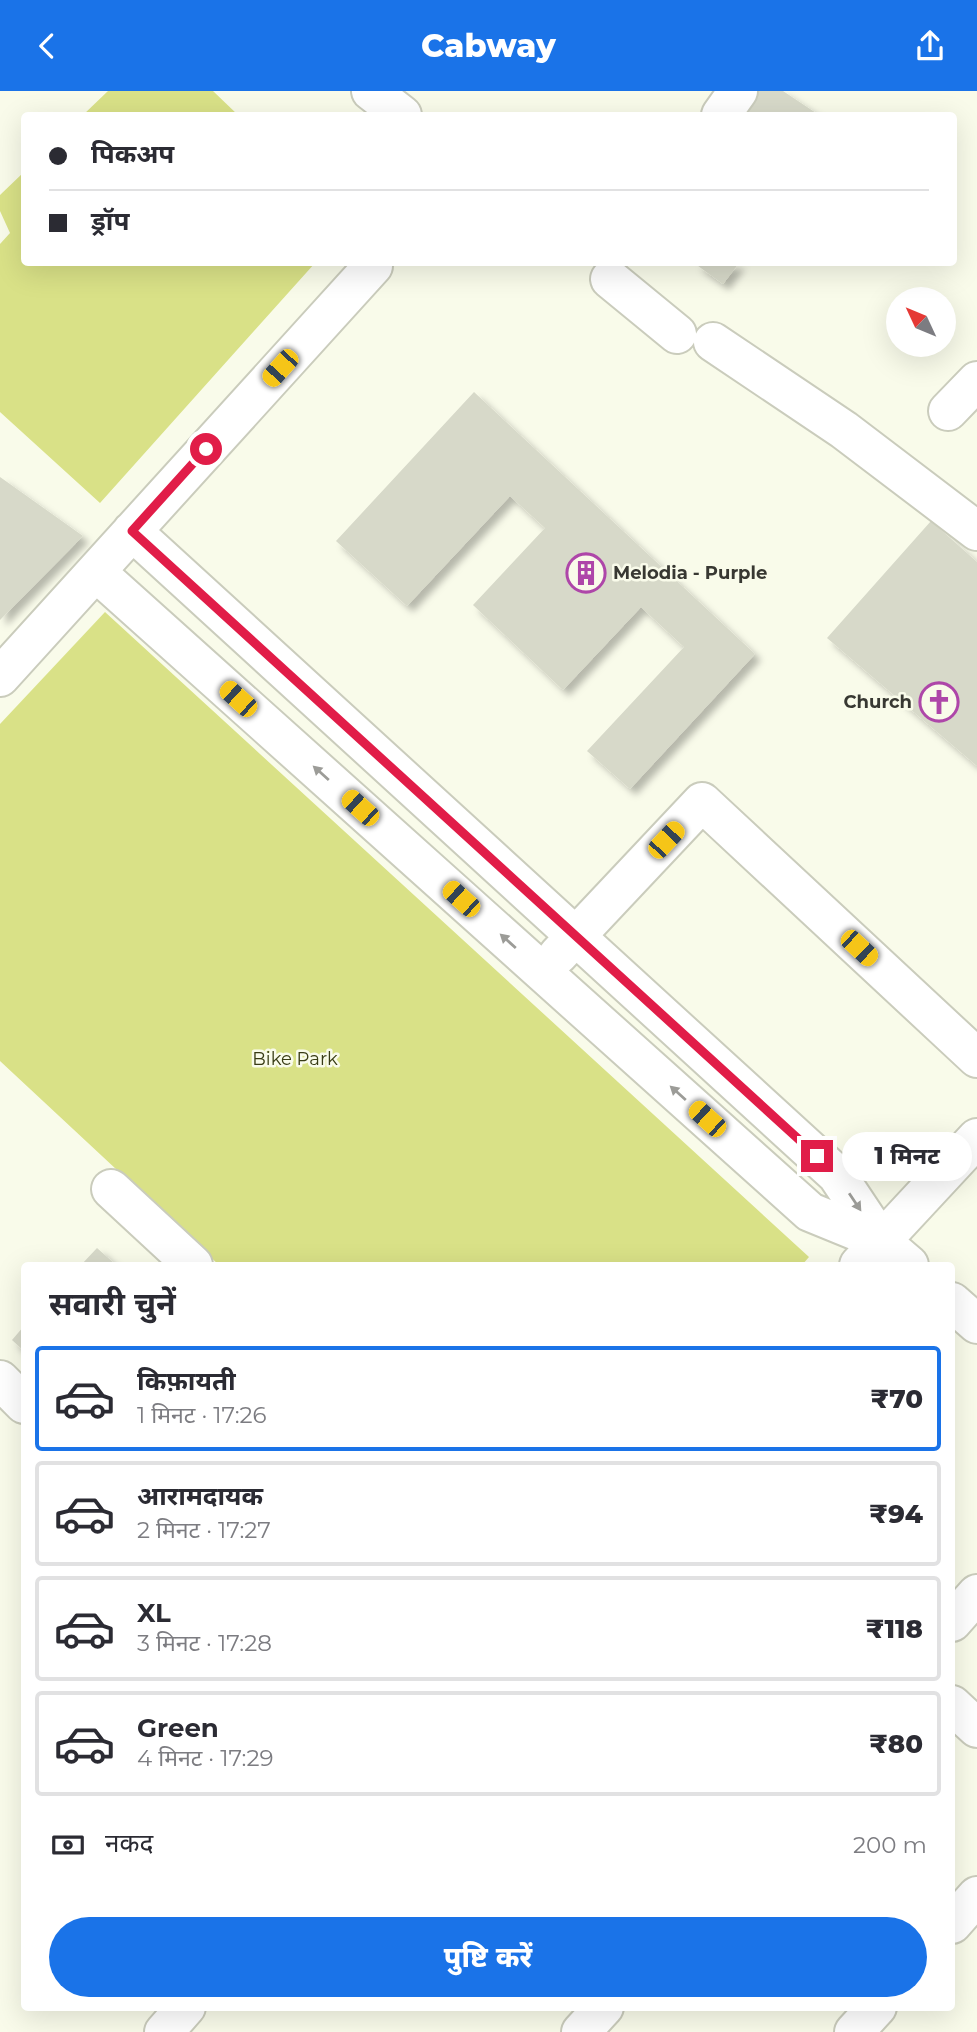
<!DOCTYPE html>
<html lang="hi">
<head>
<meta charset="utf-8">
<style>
	body { margin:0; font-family:Montserrat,"Noto Sans Devanagari",sans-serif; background:#f7f7f7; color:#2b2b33; height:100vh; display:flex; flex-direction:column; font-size:26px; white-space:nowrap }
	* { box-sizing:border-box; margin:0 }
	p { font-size:23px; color:#7c7c81 }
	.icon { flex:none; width:38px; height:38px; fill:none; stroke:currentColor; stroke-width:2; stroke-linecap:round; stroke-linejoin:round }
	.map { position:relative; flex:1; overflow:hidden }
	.drawer { position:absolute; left:21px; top:1171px; width:934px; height:749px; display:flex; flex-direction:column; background:#fff; border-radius:7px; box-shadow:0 7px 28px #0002 }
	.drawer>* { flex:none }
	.guide { position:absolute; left:21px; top:21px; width:936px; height:154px; border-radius:7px; box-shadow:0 7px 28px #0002; display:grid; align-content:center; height:154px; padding:0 28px; background:#fff }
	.needle { width:46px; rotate:314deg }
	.buttons { position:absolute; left:886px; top:196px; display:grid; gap:14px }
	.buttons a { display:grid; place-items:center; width:70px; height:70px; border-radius:50%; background:#fff; box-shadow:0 7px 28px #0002; font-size:35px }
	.end { position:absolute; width:32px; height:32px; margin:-16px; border:9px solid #e11d48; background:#fff; box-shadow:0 0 0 4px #fff }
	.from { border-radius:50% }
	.bubble { position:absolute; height:49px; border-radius:24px; background:#fff; box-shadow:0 7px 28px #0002; font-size:23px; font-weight:800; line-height:49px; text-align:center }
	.car { position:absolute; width:21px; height:42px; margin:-21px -10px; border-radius:9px; box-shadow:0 0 5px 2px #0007; background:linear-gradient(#f5c518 24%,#345 0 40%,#f5c518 0 76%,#345 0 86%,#f5c518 0) }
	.guide b { display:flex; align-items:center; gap:24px; height:66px; font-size:26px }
	.guide b+b { border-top:2px solid #e1e1e2 }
	.guide i { width:18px; height:18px; background:#2b2b33 }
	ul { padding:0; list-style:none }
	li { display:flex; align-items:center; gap:21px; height:105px; margin:0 14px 10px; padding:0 14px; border:4px solid #e1e1e2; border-radius:7px }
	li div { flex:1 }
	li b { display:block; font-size:26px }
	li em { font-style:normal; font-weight:800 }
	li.current { border-color:#1a73e8 }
	li>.icon { width:63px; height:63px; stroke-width:1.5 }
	h2 { padding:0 28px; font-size:32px; line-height:84px }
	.pay { display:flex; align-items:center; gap:18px; height:77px; padding:0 28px; font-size:26px }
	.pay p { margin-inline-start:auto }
	.primary-button { display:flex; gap:14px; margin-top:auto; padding:14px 28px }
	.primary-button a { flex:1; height:80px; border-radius:42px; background:#1a73e8; color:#fff; font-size:28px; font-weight:800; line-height:80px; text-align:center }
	header { display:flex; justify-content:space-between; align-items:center; height:91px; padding:0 28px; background:#1a73e8; color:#fff; font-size:32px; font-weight:800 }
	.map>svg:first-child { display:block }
	.green { fill:#d9e187 }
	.building { fill:#d7d9c9; filter:url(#shadow) }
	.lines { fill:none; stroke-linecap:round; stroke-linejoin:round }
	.minor-casing { stroke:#caccbc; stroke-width:42 }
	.minor { stroke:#fff; stroke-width:38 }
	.oneway { fill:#9c9c98 }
	.route { stroke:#e11d48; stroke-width:9 }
	.labels { text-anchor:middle; stroke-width:5; stroke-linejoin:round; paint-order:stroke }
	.poi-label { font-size:18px; font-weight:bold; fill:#383832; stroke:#f9fbea; text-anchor:start }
	.park-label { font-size:18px; fill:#383b14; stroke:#f9fbea }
</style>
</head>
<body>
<header><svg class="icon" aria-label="back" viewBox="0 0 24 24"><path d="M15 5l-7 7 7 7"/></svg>Cabway<svg class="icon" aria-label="share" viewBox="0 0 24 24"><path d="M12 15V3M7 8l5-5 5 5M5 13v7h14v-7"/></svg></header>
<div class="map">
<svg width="977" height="1941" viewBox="0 0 977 1941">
	<defs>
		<filter id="shadow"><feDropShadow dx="6" dy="6" stdDeviation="3.5" flood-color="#0004"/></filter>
	</defs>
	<rect width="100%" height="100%" fill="#f9fbea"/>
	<path class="green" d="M108,0H213L238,24H83Z
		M24,81V172H315L100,412L0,321V153L10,142L0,120V104Z
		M105,521L809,1166L802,1174H219L0,970V633Z"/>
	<path class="building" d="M758,0H783L819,24H742Z
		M694,172H739L723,193Z
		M474,301L755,563L630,698L587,660L684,556L641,516L563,599L473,514L545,437L510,405L407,515L336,450Z
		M0,386L83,445L0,529Z
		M931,430L977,471V675L827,547Z
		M97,1157L116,1174H81Z
		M24,1235V1260L12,1249Z"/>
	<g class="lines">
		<g class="minor-casing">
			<path id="minor" d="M371,0L402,24
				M721,24L738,0
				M610,188L677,243
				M713,251L844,339L977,440
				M948,320L977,290
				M96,481L810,1121L881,1150L837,1084L132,440
				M0,586L373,175
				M558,864L702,711L977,967
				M111,1098L193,1174
				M881,1150L909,1174
				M859,1174L977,1047
				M952,1211L977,1233
				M0,1289L24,1313
				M952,1531L977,1503
				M952,1614L977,1637
				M952,1833L977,1805
				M164,1941L186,1916
				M581,1941L604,1916
				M854,1941L877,1916"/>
		</g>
		<use href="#minor" class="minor"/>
	</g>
	<defs><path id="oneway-solid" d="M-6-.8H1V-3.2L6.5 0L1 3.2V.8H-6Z" transform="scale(1.75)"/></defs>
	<g class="oneway">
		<use href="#oneway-solid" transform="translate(321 682) rotate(-138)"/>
		<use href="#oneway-solid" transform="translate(508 850) rotate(-138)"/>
		<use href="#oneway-solid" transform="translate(678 1002) rotate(-138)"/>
		<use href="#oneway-solid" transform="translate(855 1111) rotate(56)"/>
	</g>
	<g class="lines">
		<path class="route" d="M206,358L132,440L817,1065"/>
	</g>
	<defs>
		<g id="building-ring" transform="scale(2.0125)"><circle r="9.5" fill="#f9fbea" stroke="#ae46a9" stroke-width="1.5"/><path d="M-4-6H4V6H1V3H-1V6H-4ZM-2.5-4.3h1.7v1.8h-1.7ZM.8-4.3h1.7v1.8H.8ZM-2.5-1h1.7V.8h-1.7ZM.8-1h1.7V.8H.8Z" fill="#ae46a9"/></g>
		<g id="church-ring" transform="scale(2.0125)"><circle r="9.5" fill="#f9fbea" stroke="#ae46a9" stroke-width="1.5"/><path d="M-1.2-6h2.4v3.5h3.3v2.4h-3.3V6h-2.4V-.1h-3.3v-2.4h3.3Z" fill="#ae46a9"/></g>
	</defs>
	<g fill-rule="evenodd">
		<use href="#building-ring" x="586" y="482"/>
		<use href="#church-ring" x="939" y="611"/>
	</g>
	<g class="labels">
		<g class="poi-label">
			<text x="613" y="488">Melodia - Purple</text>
			<text x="912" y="617" text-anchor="end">Church</text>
		</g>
		<g class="park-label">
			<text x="295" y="974">Bike Park</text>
		</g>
	</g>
</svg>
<div class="buttons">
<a><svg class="needle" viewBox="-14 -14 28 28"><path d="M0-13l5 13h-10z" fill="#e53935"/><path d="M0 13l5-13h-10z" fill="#7c7c81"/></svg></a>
</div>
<i class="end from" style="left:206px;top:358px"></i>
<i class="end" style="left:817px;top:1065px"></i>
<div class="bubble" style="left:842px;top:1041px;width:130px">1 मिनट</div>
<i class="car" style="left:280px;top:277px;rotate:222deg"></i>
<i class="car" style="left:238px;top:608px;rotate:312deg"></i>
<i class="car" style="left:360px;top:717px;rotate:312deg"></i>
<i class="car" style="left:666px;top:749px;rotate:43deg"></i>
<i class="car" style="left:461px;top:808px;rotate:312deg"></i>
<i class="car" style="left:859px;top:857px;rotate:133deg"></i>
<i class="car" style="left:707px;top:1028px;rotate:312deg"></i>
<div class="guide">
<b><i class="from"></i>पिकअप</b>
<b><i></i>ड्रॉप</b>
</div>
<section class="drawer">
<h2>सवारी चुनें</h2>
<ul>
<li class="current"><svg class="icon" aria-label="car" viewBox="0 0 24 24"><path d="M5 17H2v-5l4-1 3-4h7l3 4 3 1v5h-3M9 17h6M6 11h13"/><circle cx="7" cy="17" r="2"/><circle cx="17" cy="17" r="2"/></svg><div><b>किफ़ायती</b><p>1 मिनट · 17:26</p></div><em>₹70</em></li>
<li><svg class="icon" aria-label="car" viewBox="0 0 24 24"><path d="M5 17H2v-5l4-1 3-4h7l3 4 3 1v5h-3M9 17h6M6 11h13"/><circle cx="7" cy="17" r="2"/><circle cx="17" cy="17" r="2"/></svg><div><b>आरामदायक</b><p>2 मिनट · 17:27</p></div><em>₹94</em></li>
<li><svg class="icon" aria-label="car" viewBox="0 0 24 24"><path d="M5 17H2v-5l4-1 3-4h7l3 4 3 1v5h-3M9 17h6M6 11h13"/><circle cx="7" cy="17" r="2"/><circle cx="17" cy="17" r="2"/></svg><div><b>XL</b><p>3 मिनट · 17:28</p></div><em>₹118</em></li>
<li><svg class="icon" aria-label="car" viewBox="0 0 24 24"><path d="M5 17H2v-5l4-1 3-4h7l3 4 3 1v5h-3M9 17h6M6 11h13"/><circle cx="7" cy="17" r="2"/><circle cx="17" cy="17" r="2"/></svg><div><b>Green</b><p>4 मिनट · 17:29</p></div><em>₹80</em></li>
</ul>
<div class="pay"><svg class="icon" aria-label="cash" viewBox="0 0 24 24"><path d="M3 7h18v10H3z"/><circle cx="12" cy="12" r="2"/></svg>नकद<p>200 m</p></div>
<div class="primary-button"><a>पुष्टि करें</a></div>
</section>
</div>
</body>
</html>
